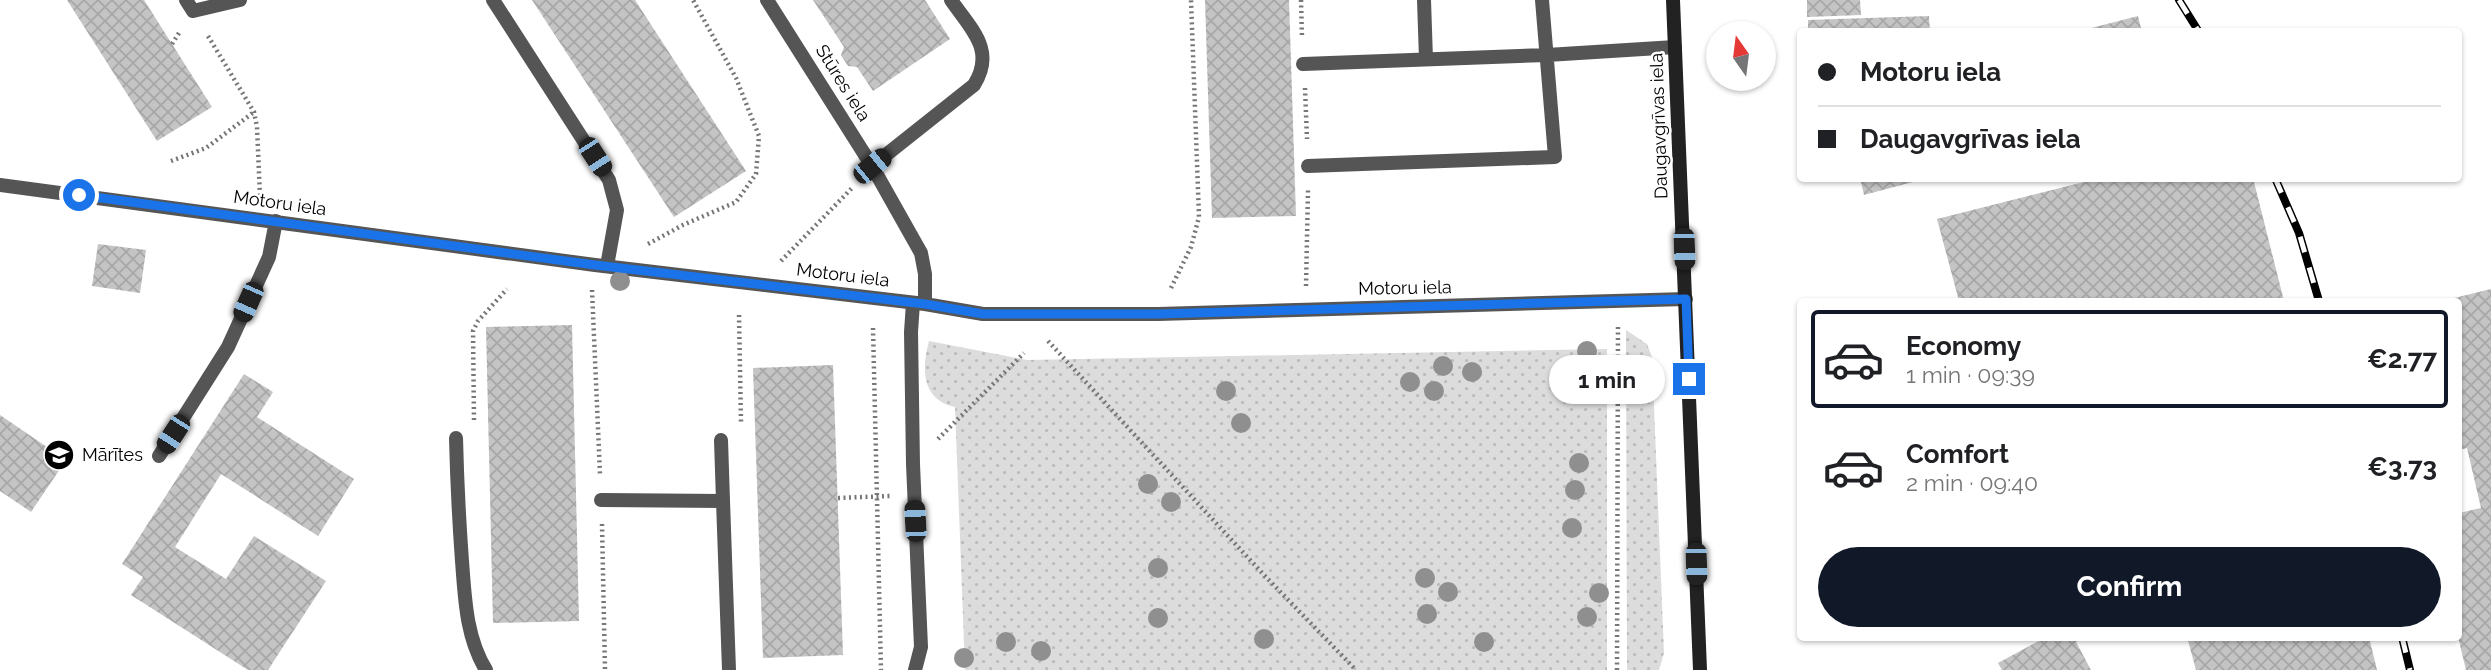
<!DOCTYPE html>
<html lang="en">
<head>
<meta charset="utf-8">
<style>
	body { margin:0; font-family:Raleway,sans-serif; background:#f6f6f6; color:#202124; height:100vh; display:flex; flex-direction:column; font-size:26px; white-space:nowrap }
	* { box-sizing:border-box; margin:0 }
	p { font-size:23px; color:#757577 }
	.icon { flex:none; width:38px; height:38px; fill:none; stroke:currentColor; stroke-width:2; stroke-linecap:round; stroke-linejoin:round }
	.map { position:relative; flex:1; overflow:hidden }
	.panel { position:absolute; left:1797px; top:298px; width:665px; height:343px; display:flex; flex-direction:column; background:#fff; border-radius:7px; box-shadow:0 2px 5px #0004 }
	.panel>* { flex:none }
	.guide { position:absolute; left:1797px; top:28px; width:665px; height:154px; border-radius:7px; box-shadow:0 2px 5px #0004; display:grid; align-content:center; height:154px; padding:0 21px; background:#fff }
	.needle { width:46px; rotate:346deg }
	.buttons { position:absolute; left:1706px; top:21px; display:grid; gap:14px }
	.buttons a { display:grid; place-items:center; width:70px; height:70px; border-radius:50%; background:#fff; box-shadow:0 2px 5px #0004; font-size:35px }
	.end { position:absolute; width:32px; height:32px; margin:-16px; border:9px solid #1a73e8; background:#fff; box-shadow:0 0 0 4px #fff }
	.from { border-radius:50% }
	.bubble { position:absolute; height:49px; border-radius:24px; background:#fff; box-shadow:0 2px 5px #0004; font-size:23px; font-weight:700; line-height:49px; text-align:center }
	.car { position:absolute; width:21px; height:42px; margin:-21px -10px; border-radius:9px; box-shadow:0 0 5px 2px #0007; background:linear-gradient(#222 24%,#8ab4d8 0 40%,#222 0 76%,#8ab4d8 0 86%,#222 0) }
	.guide b { display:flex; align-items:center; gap:24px; height:66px; font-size:26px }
	.guide b+b { border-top:2px solid #e0e0e0 }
	.guide i { width:18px; height:18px; background:#202124 }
	ul { padding:12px 0 0; list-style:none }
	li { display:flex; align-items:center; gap:21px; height:98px; margin:0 14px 10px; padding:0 7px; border:4px solid transparent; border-radius:7px }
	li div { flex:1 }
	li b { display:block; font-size:26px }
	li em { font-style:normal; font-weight:700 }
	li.active { border-color:#111827 }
	li>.icon { width:63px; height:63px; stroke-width:1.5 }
	.cta { display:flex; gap:14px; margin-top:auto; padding:14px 21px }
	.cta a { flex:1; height:80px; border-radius:42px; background:#111827; color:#fff; font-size:28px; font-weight:700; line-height:80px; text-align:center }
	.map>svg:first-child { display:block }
	.grass { fill:url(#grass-dots) }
	.building { fill:url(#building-cross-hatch) }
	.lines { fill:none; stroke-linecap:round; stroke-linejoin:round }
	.path { stroke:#777; stroke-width:4.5; stroke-dasharray:2 3.5; stroke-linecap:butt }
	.lane { stroke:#555; stroke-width:14 }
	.street { stroke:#555; stroke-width:14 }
	.secondary { stroke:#222; stroke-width:14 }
	.rail-casing { stroke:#000; stroke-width:8 }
	.rail { stroke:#fff; stroke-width:5; stroke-dasharray:16; stroke-linecap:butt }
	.tree { fill:#8f8f8f }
	.route { stroke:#1a73e8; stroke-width:9 }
	.labels { text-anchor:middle; stroke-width:5; stroke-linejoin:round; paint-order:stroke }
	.street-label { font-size:18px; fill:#000; stroke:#fff }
	.poi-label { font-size:18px; fill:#000; stroke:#fff; text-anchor:start }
</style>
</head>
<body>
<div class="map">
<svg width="2491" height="670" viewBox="0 0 2491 670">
	<defs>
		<pattern id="grass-dots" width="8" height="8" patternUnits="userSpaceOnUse" patternTransform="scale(1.75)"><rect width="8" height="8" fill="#dcdcdc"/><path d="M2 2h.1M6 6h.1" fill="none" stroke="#bbb" stroke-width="1.8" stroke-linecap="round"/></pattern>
		<pattern id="building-cross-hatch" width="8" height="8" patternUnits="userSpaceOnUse" patternTransform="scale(1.75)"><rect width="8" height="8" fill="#c4c4c4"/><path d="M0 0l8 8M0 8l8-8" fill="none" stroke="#a7a7a7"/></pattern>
	</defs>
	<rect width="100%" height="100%" fill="#fff"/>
	<path class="grass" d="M1626,330L1647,344L1652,357L1664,653L1659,670H1627Z
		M929,341L1027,360L1607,349V670H965L955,407C922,400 921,369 929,341Z"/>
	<path class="building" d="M67,0H144L212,107L157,141Z
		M532,0H635L746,171L674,217Z
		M813,0H925L950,39L873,91L857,67L848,66L841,55L844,47Z
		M1205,0H1289L1296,216L1212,218Z
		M1807,0H1860L1861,15L1807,17Z
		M1929,16L1930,32H1808V20Z
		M2138,16L2142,32H2080V31Z
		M1860,178H1924V179L1864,195Z
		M2100,178H2253L2284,301H1959L1937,219Z
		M98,244L146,250L140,293L92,286Z
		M2491,289V670H2466L2458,637L2459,513L2481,508L2467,448L2459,450V301L2446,300Z
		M572,325L579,621L493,623L486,327Z
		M833,365L843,655L763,658L753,368Z
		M244,374L273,392L257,417L354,479L318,536L221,474L175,547L226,579L254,536L326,581L268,670H248L131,595L143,577L122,564Z
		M0,415L66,460L31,512L0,491Z
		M2046,637H2086L2076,642L2091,670H2002L1998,663Z
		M2187,637H2369L2377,670H2196Z"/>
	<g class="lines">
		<path class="path" d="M1301,0L1302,38
			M208,36L254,112L257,127L260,196
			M172,44L179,33
			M1305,88L1307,139
			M171,161L206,148L254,112
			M648,244L683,225L736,202L756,174L759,136L736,78L693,0
			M781,261L853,187
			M1306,286L1308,190
			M1171,288L1191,247L1199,217L1191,0
			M592,290L600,474
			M739,315L741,422
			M873,328L881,670
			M1048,341L1264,575L1356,670
			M474,420L473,331L478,321L507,289
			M938,439L1024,353
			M838,498L890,496
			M602,524L605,670
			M1617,670L1618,327"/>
		<path class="lane" d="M186,0L193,11L240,0
			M493,0L609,180L617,210L607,266
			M1424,0L1426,59
			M1303,64L1547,55L1675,47
			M872,166L974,85C996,50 971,29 951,0
			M1308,166L1555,157L1542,0
			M913,303L911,332L913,464L921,647L915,670
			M456,438C457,479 459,520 462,561C465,599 466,637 486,670
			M721,440L723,501
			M159,456L228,347L269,257L276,221
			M601,500L723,501L729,670"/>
		<path class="street" d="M767,0L872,166L921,253L925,274V304
			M0,185L595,265L925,304L983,314H1158L1686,299"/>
		<path class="secondary" d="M1673,0L1700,670"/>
		<g class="rail-casing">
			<path id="rail" d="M2179,0L2199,32
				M2275,178L2299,233L2319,301
				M2402,637L2410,670"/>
		</g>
		<use href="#rail" class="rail"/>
	</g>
	<g class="tree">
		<circle cx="620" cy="281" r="10"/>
		<circle cx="1587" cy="351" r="10"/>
		<circle cx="1443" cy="366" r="10"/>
		<circle cx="1472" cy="372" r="10"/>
		<circle cx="1410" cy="382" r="10"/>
		<circle cx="1226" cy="391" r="10"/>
		<circle cx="1434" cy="391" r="10"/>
		<circle cx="1241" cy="423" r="10"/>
		<circle cx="1579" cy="463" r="10"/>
		<circle cx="1148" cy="484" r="10"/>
		<circle cx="1575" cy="490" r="10"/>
		<circle cx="1171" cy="502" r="10"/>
		<circle cx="1572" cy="528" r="10"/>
		<circle cx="1158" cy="568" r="10"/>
		<circle cx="1425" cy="578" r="10"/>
		<circle cx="1448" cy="592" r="10"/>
		<circle cx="1599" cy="593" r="10"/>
		<circle cx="1427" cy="614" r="10"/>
		<circle cx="1587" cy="617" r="10"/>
		<circle cx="1158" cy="618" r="10"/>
		<circle cx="1264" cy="639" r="10"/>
		<circle cx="1006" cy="642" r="10"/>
		<circle cx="1484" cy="642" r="10"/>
		<circle cx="1041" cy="651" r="10"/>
		<circle cx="964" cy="658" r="10"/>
	</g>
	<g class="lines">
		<path class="route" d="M79,195L595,265L925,304L983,314H1158L1686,299L1689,379"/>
	</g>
	<defs>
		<g id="school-disc" transform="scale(1.575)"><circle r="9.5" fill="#000" stroke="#fff"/><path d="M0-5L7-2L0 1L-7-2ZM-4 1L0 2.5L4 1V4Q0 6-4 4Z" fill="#fff"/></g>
	</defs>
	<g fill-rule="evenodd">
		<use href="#school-disc" x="59" y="455"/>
	</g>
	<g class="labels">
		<g class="street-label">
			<text transform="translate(843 83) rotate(58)" y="6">Stūres iela</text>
			<text transform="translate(1659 126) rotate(-92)" y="6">Daugavgrīvas iela</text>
			<text transform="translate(280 203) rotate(8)" y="6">Motoru iela</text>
			<text transform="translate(843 275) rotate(7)" y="6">Motoru iela</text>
			<text transform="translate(1405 288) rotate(-1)" y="6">Motoru iela</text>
		</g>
		<g class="poi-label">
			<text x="82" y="461">Mārītes</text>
		</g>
	</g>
</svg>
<div class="buttons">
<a><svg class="needle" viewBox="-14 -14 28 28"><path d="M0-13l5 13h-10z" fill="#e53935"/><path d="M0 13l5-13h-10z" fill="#757577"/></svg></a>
</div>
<i class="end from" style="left:79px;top:195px"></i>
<i class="end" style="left:1689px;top:379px"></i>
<div class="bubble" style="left:1549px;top:355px;width:116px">1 min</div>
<i class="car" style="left:595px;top:157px;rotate:147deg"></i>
<i class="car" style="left:872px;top:166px;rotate:51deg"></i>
<i class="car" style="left:1684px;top:249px;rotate:178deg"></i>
<i class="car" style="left:248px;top:302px;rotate:204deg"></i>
<i class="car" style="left:173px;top:434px;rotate:213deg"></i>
<i class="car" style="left:915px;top:521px;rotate:357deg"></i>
<i class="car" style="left:1696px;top:564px;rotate:178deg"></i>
<div class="guide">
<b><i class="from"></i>Motoru iela</b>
<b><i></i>Daugavgrīvas iela</b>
</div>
<section class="panel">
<ul>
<li class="active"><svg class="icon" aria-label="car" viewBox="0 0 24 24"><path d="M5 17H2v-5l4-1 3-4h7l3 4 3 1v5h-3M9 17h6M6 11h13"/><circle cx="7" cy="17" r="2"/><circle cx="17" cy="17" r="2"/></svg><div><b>Economy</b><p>1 min · 09:39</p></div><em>€2.77</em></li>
<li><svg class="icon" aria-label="car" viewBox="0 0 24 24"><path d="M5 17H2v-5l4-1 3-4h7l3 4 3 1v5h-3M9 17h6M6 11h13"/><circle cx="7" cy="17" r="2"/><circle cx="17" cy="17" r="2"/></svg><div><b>Comfort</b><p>2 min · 09:40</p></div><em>€3.73</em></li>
</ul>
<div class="cta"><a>Confirm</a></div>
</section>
</div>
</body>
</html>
